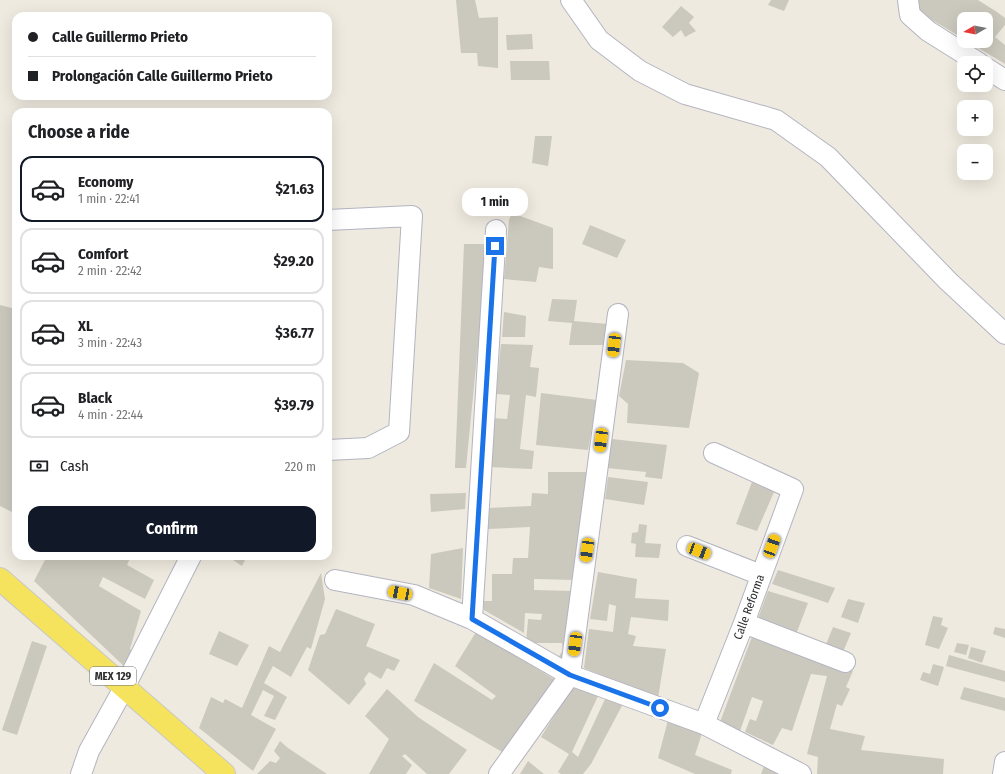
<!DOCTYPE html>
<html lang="en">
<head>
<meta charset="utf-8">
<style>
	body { margin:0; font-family:"Fira Sans Condensed",sans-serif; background:#f6f6f6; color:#202124; height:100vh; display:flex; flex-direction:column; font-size:15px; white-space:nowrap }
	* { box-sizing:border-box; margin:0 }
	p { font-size:13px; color:#757577 }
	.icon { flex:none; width:22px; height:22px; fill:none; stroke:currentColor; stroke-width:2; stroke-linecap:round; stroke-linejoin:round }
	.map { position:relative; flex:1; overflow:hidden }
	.sheet { position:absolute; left:12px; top:108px; width:320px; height:452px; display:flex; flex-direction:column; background:#fff; border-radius:12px; box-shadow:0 4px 16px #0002 }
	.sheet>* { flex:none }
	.guide { position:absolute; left:12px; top:12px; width:320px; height:88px; border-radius:12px; box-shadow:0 4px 16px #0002; display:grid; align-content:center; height:88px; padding:0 16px; background:#fff }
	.needle { width:26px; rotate:261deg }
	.fabs { position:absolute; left:957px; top:12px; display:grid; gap:8px }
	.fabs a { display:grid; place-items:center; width:36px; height:36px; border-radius:8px; background:#fff; box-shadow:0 4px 16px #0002; font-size:20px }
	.end { position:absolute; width:18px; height:18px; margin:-9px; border:5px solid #1a73e8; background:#fff; box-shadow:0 0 0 2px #fff }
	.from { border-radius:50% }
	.bubble { position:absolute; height:28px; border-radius:12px; background:#fff; box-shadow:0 4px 16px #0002; font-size:13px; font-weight:700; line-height:28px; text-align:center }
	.car { position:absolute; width:12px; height:24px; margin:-12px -6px; border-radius:5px; box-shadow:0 0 3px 1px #0007; background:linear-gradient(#f5c518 24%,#345 0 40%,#f5c518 0 76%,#345 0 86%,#f5c518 0) }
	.guide b { display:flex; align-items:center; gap:14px; height:38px; font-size:15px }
	.guide b+b { border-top:1px solid #e0e0e0 }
	.guide i { width:10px; height:10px; background:#202124 }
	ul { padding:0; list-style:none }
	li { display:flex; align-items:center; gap:12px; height:66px; margin:0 8px 6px; padding:0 8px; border:2px solid #e0e0e0; border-radius:12px }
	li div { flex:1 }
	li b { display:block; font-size:15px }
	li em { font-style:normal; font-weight:700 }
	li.on { border-color:#111827 }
	li>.icon { width:36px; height:36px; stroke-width:1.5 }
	h2 { padding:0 16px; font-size:18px; line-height:48px }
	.pay { display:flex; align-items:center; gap:10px; height:44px; padding:0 16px; font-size:15px }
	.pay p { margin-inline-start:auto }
	.action { display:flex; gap:8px; margin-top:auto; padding:8px 16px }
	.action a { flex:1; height:46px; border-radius:12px; background:#111827; color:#fff; font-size:16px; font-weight:700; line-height:46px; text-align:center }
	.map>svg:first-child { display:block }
	.building { fill:#cbc8bd }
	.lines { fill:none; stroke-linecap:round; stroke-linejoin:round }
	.minor-casing { stroke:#b3b4c1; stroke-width:22 }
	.major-casing { stroke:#c8c8c8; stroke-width:24 }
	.minor { stroke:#fff; stroke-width:20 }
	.major { stroke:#f6e35d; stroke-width:22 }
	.route { stroke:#1a73e8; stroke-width:5 }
	.labels { text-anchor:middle; stroke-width:3; stroke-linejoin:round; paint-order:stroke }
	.shield { fill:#fff; stroke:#6c6c6c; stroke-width:1 }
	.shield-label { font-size:11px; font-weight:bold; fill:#2d2d2d }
	.street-label { font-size:12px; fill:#2d2d2d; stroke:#fff }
</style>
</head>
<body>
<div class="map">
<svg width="1005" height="774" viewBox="0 0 1005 774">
	<rect width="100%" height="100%" fill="#efeadf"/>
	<path class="building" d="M456,0H475L479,18L498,17V68L478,66L477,53H461Z
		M771,0H789L784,11L768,5Z
		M917,0H978L997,12L1005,18V25L995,37L1005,45V64L967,41H986V19H964V39L922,14L914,6Z
		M681,6L694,17L689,23L696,31L685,37L681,30L673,37L662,27Z
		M532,34L533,49L507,50L506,35Z
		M510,61H549L550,80H511Z
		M535,136H552L548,166L532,163Z
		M512,213L553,228V269L539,267L536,282L504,279L509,220Z
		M590,225L626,240L617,258L582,244Z
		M464,244H488L466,468H455Z
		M552,299L577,300L574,321L608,324L607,345H569L572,323L548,321Z
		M0,305L16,309V514L0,506Z
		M504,312L526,316L525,337H502Z
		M501,344L533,345L530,367L539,368L536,397L526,395L520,449L534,451L532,469L489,467L492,418L507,419L510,395L496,394Z
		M626,360L683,363L699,373L689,428L627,423L628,404L619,396Z
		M541,393L597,400L588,450L536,445Z
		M612,439L667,445L662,479L645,477L646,472L607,468Z
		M548,472H587L575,580L534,579V590L573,591L567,666L556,661L563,650L562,643H526L528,619L541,620L542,614L525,613L524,633L484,610V601H492V574H512L513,558H528L530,527L488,529L487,508L531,506L532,493L548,494Z
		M608,477L648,482L644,505L605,499Z
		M752,482L774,492L757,531L736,524Z
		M466,493L465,509L431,512L430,494Z
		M639,524L647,525L645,543L661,544L659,558L635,557L636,544L631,543L632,533L638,532Z
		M463,548L461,599L429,588L431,554Z
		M39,556H131L127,565L154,580L145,599L103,577L99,586L141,611L130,649L133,653L127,669L34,581L45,560Z
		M232,556H247L242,566L230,558Z
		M778,570L835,588L828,603L772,584Z
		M598,572L637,579L635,598L669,600L668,621L631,617L628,634L636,636L633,646L666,649L658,698L584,668L589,629L613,632L616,606L609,604L607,621L590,619Z
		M321,573L325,599L311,649L307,647L291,677L273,666L264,683L287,697L275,720L264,716L274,696L263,690L251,715L276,729L253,771L199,728L211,697L223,703L225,699L242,708L269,646L280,652Z
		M768,591L808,603L795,637L756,624Z
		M848,599L865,603L858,623L841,617Z
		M336,609L375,624L366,646L400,660L394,671L387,668L381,679L369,672L364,679L366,684L349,705L308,670L320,635L325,634Z
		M933,616L943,618L941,625L948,628L939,649L925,645Z
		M833,627L851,633L843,652L825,647Z
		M995,627L1005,629V638L993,634Z
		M219,631L249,645L237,666L209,654Z
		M476,632L557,681L504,753L414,701L434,663L492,700L496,696L455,666Z
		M753,634L853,671L846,687L850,689L842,706L837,704L830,729L865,736L861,750L944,759L943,774H817L818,757L807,754L827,676L811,674L792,731L782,728L773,745L745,732L750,719L756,721L763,701L752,697L740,731L720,722Z
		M32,641L47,646L17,735L2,730Z
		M957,643L969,645L966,655L954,652Z
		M971,647L986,651L982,663L968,658Z
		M949,655L1005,671V682L946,666Z
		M933,664L944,667L938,686L920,680L923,672L930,674Z
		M574,684L598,696L572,752L578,757L606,697L624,702L591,764L583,774H561L558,772L569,754L541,737Z
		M964,687L1005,698V711L960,699Z
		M387,689L418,717L467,750L449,774H427L405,754L402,756L412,765L406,774H369L389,739L365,716Z
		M668,720L702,733L695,755L732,770L731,774H695L658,758Z
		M280,741L288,748L327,774H257L270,761L276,763L280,758L274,751Z
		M528,761L544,774H520Z
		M764,766L781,774H761Z"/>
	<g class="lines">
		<g class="minor-casing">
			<path id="minor" d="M571,0L599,40L640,71L685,94L776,120L828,157L948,281L1005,334
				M908,0L910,15L928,31L979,63
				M986,68L1005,80
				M328,220L412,216L399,432L368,448L328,450
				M687,546L761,575
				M335,580L414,595L472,619L570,675L704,724L801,774
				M472,619L496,230
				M744,623L845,662
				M704,724L744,623L793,489L714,453
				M81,774L89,751L125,686L191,556
				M499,774L570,675L618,314
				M1003,774L1005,762"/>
		</g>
		<g class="major-casing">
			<path id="major" d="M0,579L224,774"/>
		</g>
		<use href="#minor" class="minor"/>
		<use href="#major" class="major"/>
	</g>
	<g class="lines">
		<path class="route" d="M495,246L472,619L570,675L660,708"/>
	</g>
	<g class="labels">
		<rect class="shield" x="90" y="667" width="46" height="18" rx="3"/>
		<g class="shield-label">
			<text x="113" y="680">MEX 129</text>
		</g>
		<g class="street-label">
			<text transform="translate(749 607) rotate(-70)" y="4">Calle Reforma</text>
		</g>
	</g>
</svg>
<div class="fabs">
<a><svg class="needle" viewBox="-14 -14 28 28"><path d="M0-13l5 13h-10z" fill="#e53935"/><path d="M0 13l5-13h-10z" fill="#757577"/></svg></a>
<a><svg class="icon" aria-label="locate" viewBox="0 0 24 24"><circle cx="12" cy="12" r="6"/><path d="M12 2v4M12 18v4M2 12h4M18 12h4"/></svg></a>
<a>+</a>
<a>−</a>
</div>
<i class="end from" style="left:660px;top:708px"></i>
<i class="end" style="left:495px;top:246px"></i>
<div class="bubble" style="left:462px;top:188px;width:66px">1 min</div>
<i class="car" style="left:614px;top:345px;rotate:187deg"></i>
<i class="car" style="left:601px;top:440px;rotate:187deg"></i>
<i class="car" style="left:772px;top:546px;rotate:20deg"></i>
<i class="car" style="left:587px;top:550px;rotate:188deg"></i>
<i class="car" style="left:699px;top:551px;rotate:111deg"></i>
<i class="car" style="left:400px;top:593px;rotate:281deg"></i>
<i class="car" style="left:575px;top:644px;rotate:188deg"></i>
<div class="guide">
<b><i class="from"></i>Calle Guillermo Prieto</b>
<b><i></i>Prolongación Calle Guillermo Prieto</b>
</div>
<section class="sheet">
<h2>Choose a ride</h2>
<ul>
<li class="on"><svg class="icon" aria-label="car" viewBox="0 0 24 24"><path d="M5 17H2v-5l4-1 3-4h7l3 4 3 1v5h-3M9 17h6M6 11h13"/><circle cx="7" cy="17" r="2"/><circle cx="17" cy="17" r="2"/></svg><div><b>Economy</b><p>1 min · 22:41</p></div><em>$21.63</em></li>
<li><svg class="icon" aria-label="car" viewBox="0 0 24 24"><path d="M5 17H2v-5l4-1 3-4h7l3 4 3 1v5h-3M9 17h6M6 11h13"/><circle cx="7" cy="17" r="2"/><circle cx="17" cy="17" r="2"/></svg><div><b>Comfort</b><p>2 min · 22:42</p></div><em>$29.20</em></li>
<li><svg class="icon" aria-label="car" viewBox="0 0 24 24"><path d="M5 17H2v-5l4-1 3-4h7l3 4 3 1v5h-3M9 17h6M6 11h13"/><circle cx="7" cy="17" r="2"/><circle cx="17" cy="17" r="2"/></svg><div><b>XL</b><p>3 min · 22:43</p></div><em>$36.77</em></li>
<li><svg class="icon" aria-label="car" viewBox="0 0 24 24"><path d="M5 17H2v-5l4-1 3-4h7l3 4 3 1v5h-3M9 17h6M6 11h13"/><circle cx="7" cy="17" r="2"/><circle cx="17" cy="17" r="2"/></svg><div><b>Black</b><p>4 min · 22:44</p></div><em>$39.79</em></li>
</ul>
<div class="pay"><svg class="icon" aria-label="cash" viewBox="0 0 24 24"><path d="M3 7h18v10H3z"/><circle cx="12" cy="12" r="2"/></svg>Cash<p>220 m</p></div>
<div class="action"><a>Confirm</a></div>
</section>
</div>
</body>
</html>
